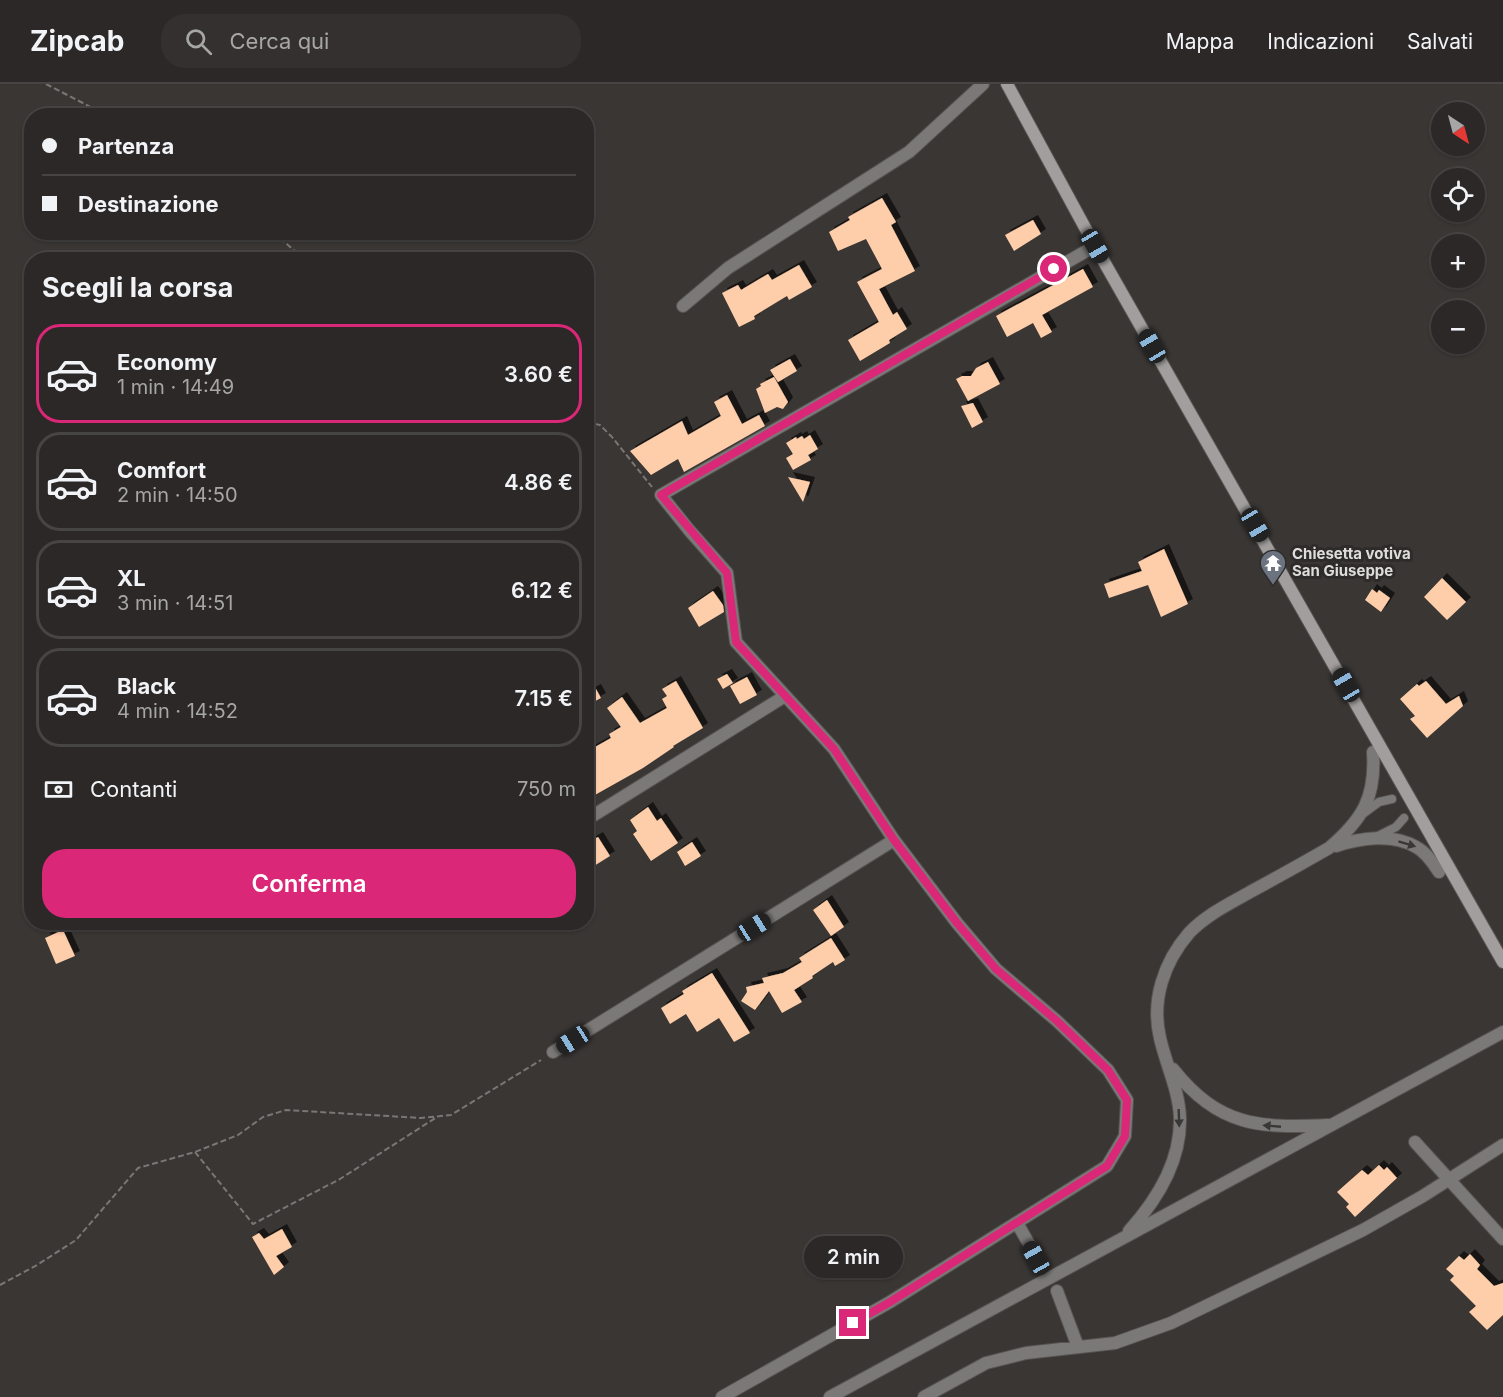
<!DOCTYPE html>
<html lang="it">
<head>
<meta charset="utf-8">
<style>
	body { margin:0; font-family:Inter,sans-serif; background:#33302f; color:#f1f3f6; height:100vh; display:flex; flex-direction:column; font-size:22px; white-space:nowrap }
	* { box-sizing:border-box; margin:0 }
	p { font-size:20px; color:#a6a6a7 }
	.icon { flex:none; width:33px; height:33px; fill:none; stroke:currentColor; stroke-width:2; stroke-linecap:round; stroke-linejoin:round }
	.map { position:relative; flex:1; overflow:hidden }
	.drawer { position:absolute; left:24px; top:168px; width:570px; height:678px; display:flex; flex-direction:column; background:#2b2827; border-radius:24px; box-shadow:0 2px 4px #0004,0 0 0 2px #474444 }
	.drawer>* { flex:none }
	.banner { position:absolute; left:24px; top:24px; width:570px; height:132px; border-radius:24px; box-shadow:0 2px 4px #0004,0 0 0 2px #474444; display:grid; align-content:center; height:132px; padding:0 18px; background:#2b2827 }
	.needle { width:39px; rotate:144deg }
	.controls { position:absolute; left:1431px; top:18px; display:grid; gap:12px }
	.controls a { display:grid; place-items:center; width:54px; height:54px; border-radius:50%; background:#2b2827; box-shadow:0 2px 4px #0004,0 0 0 2px #474444; font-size:30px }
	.end { position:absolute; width:27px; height:27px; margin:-14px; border:8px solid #db2777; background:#fff; box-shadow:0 0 0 3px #fff }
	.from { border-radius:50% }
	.bubble { position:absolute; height:42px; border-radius:21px; background:#2b2827; box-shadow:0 2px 4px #0004,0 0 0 2px #474444; font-size:20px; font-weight:600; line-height:42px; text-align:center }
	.car { position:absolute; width:18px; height:36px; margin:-18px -9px; border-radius:8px; box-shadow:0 0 4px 2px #0007; background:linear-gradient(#222 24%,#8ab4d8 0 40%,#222 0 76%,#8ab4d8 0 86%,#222 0) }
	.banner b { display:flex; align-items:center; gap:21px; height:57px; font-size:22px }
	.banner b+b { border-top:2px solid #474444 }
	.banner i { width:15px; height:15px; background:#f1f3f6 }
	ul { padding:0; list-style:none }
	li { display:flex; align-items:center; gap:18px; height:99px; margin:0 12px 9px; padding:0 6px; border:3px solid #474444; border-radius:24px }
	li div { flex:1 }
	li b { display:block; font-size:22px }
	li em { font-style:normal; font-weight:600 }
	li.current { border-color:#db2777 }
	li>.icon { width:54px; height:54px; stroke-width:1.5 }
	h2 { padding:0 18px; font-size:27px; line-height:72px }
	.pay { display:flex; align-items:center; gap:15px; height:66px; padding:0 18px; font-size:22px }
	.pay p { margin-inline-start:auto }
	.cta { display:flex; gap:12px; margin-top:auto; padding:12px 18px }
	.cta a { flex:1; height:69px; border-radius:24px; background:#db2777; color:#fff; font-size:24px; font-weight:600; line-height:69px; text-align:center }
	header { display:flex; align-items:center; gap:36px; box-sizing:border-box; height:84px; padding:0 30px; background:#2b2827; border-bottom:2px solid #474444 }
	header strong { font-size:28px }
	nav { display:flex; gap:33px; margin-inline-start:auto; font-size:21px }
	.search { width:420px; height:54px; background:#33302f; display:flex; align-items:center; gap:15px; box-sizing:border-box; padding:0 21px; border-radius:24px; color:#a6a6a7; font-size:22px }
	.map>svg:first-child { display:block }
	.building { fill:#fecdaa; filter:url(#shadow) }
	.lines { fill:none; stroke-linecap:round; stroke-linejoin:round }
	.minor-tunnel { stroke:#524f4d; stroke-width:12; stroke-dasharray:12 6; stroke-linecap:butt }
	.service-casing { stroke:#575452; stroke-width:10 }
	.minor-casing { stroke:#575452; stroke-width:14 }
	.secondary-casing { stroke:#575452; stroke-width:14 }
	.path { stroke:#797775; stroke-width:2; stroke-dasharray:6 3; stroke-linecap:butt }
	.service { stroke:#7b7978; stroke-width:8 }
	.minor { stroke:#7b7978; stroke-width:12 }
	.secondary { stroke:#a19e9d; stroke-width:12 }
	.oneway { fill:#3a3836 }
	.route { stroke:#db2777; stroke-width:8 }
	.labels { text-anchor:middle; stroke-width:6; stroke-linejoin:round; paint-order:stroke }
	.poi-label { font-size:15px; font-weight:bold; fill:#dedddb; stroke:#2e2c2a; text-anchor:start }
</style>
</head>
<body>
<header>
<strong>Zipcab</strong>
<div class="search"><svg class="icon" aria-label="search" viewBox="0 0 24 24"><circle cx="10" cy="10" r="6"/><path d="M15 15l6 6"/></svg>Cerca qui</div>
<nav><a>Mappa</a><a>Indicazioni</a><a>Salvati</a></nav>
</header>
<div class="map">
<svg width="1503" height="1313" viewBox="0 0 1503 1313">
	<defs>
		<filter id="shadow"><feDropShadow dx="5" dy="-5" stdDeviation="0" flood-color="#0009"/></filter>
	</defs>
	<rect width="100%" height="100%" fill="#393634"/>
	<path class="building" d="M882,114L896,138L891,141L915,187L879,205L893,231L897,228L907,245L889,256L890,259L860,277L848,256L879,238L857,198L882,185L866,155L838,167L829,148L850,136L848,133Z
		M1033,136L1041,150L1014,167L1005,151Z
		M799,181L812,203L789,216L787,212L754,232L755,235L739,243L722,209L738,201L741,206L768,190L772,196Z
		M1083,185L1093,203L1042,231L1052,248L1041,254L1033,239L1007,253L996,232Z
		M790,275L797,287L778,298L770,286Z
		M988,278L1000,300L968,317L956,295L962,292H971L976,284Z
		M774,293L788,318L783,325L777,323L765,329L756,305L761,302L760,300Z
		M727,311L742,340L759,331L765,342L684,388L678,375L651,391L630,367L682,337L688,351L721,332L714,318Z
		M973,319L983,338L972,344L961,322Z
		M810,351L818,365L808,371L811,376L793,386L786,374L793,370L786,359L796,353L797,355L802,352L804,355Z
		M788,393L810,398L803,418Z
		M1164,465L1188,520L1161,533L1148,501L1109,514L1104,500L1142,487L1138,478Z
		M1442,494L1466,518L1447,536L1424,513Z
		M1372,505L1377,509L1379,506L1390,514L1381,528L1365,516Z
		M713,507L723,521L724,528L699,543L688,524Z
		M727,590L733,599L723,605L717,595Z
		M747,593L757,611L740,620L730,602Z
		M676,597L703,644L673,662L674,663L643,684L586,716V678L592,675L588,667L611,654L609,650L621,643L607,624L622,613L640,639L667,624L662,615L667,612L662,605Z
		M1426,597L1446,620L1459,612L1463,622L1427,654L1410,635L1415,632L1400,615L1417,600L1419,602Z
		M596,605L601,614L586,622V610Z
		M648,723L657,737L661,734L678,759L651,777L633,750L637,747L630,736Z
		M598,753L610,772L586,787V760Z
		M692,758L701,772L685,782L677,768Z
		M827,816L844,843L831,852L813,826Z
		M63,846L75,872L56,880L45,854Z
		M831,854L845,876L835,882L833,878L812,892L813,894L794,906L802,918L782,929L769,907L755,926L741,917L747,908L746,903L764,899L762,894L783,889L802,878L799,874Z
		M712,889L750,949L734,958L719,934L697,948L686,930L670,940L661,924L684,910L682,907Z
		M1379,1081L1384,1086L1387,1083L1397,1094L1355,1133L1346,1123L1349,1120L1337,1108L1362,1086L1368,1091Z
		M282,1145L292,1163L276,1172L284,1183L274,1191L252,1153L259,1149L264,1155Z
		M1470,1170L1480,1181L1477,1185L1494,1202L1503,1199V1231L1487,1246L1469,1228L1476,1222L1450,1196L1454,1192L1446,1185L1459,1172L1464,1176Z"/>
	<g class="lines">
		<path class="minor-tunnel" d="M1037,1174L1057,1207"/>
		<g class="service-casing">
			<path id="service" d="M1364,729L1379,718L1392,715
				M1378,752L1396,743L1404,734"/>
		</g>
		<g class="minor-casing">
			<path id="minor" d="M683,222L728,184L909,68L983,0
				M586,736L785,612
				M1336,762C1360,754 1393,749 1416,763C1426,768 1433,779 1439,788
				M553,968L894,756
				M1173,985C1219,1043 1259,1044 1328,1041
				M1415,1058L1503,1155
				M1017,1139L1037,1174
				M1129,1147C1157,1116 1181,1078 1180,1034C1179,1006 1166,981 1160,954C1151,916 1164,878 1189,849C1206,831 1229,820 1250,808C1276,794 1303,779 1329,764C1363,735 1376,713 1373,668
				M1057,1207L1078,1263
				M722,1313L890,1218L1107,1082L1125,1052L1127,1016L1108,986L1057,937L996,885L957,839L894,756L834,665L736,558L727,489L689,446L661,411L1095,162
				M830,1313L1503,948
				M924,1313L986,1279L1026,1269L1115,1259L1171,1239L1363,1146L1423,1112L1503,1061"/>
		</g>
		<g class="secondary-casing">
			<path id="secondary" d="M1007,0L1095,162L1503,878"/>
		</g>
		<path class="path" d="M46,0L108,32
			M273,148L305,176
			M586,338L600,341L612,353L652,403
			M195,1068L253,1140L340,1095L437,1033
			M0,1201L37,1181L76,1156L138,1084L195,1068L238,1051L263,1033L286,1026L421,1034L451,1031L541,976"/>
		<use href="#service" class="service"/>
		<use href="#minor" class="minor"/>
		<use href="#secondary" class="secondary"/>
	</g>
	<defs><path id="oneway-solid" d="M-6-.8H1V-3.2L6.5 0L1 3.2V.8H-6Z" transform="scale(1.5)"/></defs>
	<g class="oneway">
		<use href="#oneway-solid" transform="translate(1407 760) rotate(17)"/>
		<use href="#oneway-solid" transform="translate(1179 1034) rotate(88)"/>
		<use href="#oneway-solid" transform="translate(1272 1042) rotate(-175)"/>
	</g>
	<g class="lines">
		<path class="route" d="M853,1239L890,1218L1107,1082L1125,1052L1127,1016L1108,986L1057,937L996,885L957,839L894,756L834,665L736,558L727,489L661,411L1054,185"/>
	</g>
	<defs>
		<g id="temple-pin" transform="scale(1.35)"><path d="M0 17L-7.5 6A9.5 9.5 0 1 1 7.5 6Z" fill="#6b7280" stroke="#2e2c2a"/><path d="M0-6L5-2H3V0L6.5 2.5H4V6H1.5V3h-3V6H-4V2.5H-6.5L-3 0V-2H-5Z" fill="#fff"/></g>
	</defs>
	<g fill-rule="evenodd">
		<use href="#temple-pin" x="1273" y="479"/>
	</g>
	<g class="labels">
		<g class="poi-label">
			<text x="1292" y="475">Chiesetta votiva<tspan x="1292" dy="17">San Giuseppe</tspan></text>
		</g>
	</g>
</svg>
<div class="controls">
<a><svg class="needle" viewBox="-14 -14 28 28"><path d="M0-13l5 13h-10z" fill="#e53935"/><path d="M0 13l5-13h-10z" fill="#a6a6a7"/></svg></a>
<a><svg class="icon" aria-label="locate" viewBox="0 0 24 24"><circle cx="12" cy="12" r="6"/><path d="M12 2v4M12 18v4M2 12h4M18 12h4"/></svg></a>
<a>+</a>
<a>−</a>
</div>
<i class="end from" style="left:1054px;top:185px"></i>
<i class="end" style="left:853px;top:1239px"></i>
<div class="bubble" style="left:804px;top:1152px;width:99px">2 min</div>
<i class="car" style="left:1095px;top:162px;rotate:150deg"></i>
<i class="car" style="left:1152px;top:262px;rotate:330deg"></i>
<i class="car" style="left:1255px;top:441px;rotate:150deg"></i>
<i class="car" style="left:1346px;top:601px;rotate:330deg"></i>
<i class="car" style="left:754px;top:843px;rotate:58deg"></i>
<i class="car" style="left:573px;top:956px;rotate:238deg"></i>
<i class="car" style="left:1036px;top:1174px;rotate:331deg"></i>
<div class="banner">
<b><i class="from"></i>Partenza</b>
<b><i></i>Destinazione</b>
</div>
<section class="drawer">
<h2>Scegli la corsa</h2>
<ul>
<li class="current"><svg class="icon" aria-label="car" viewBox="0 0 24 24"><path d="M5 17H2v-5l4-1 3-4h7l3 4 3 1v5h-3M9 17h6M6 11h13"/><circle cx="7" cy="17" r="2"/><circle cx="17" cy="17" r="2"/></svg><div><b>Economy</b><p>1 min · 14:49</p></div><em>3.60 €</em></li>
<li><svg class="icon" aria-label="car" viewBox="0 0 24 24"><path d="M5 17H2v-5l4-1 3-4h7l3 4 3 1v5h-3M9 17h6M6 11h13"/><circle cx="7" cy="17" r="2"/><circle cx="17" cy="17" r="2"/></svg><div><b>Comfort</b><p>2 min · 14:50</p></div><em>4.86 €</em></li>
<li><svg class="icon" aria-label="car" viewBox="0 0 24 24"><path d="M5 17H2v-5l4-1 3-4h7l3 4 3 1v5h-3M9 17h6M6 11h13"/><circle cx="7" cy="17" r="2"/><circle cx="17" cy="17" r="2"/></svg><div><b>XL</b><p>3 min · 14:51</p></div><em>6.12 €</em></li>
<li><svg class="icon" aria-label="car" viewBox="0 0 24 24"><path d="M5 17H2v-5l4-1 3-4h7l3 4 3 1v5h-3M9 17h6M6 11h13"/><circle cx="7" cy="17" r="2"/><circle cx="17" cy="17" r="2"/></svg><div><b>Black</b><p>4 min · 14:52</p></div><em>7.15 €</em></li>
</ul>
<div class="pay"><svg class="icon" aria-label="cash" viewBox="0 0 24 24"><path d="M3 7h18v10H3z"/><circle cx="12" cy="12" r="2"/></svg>Contanti<p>750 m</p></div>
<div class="cta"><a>Conferma</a></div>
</section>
</div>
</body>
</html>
